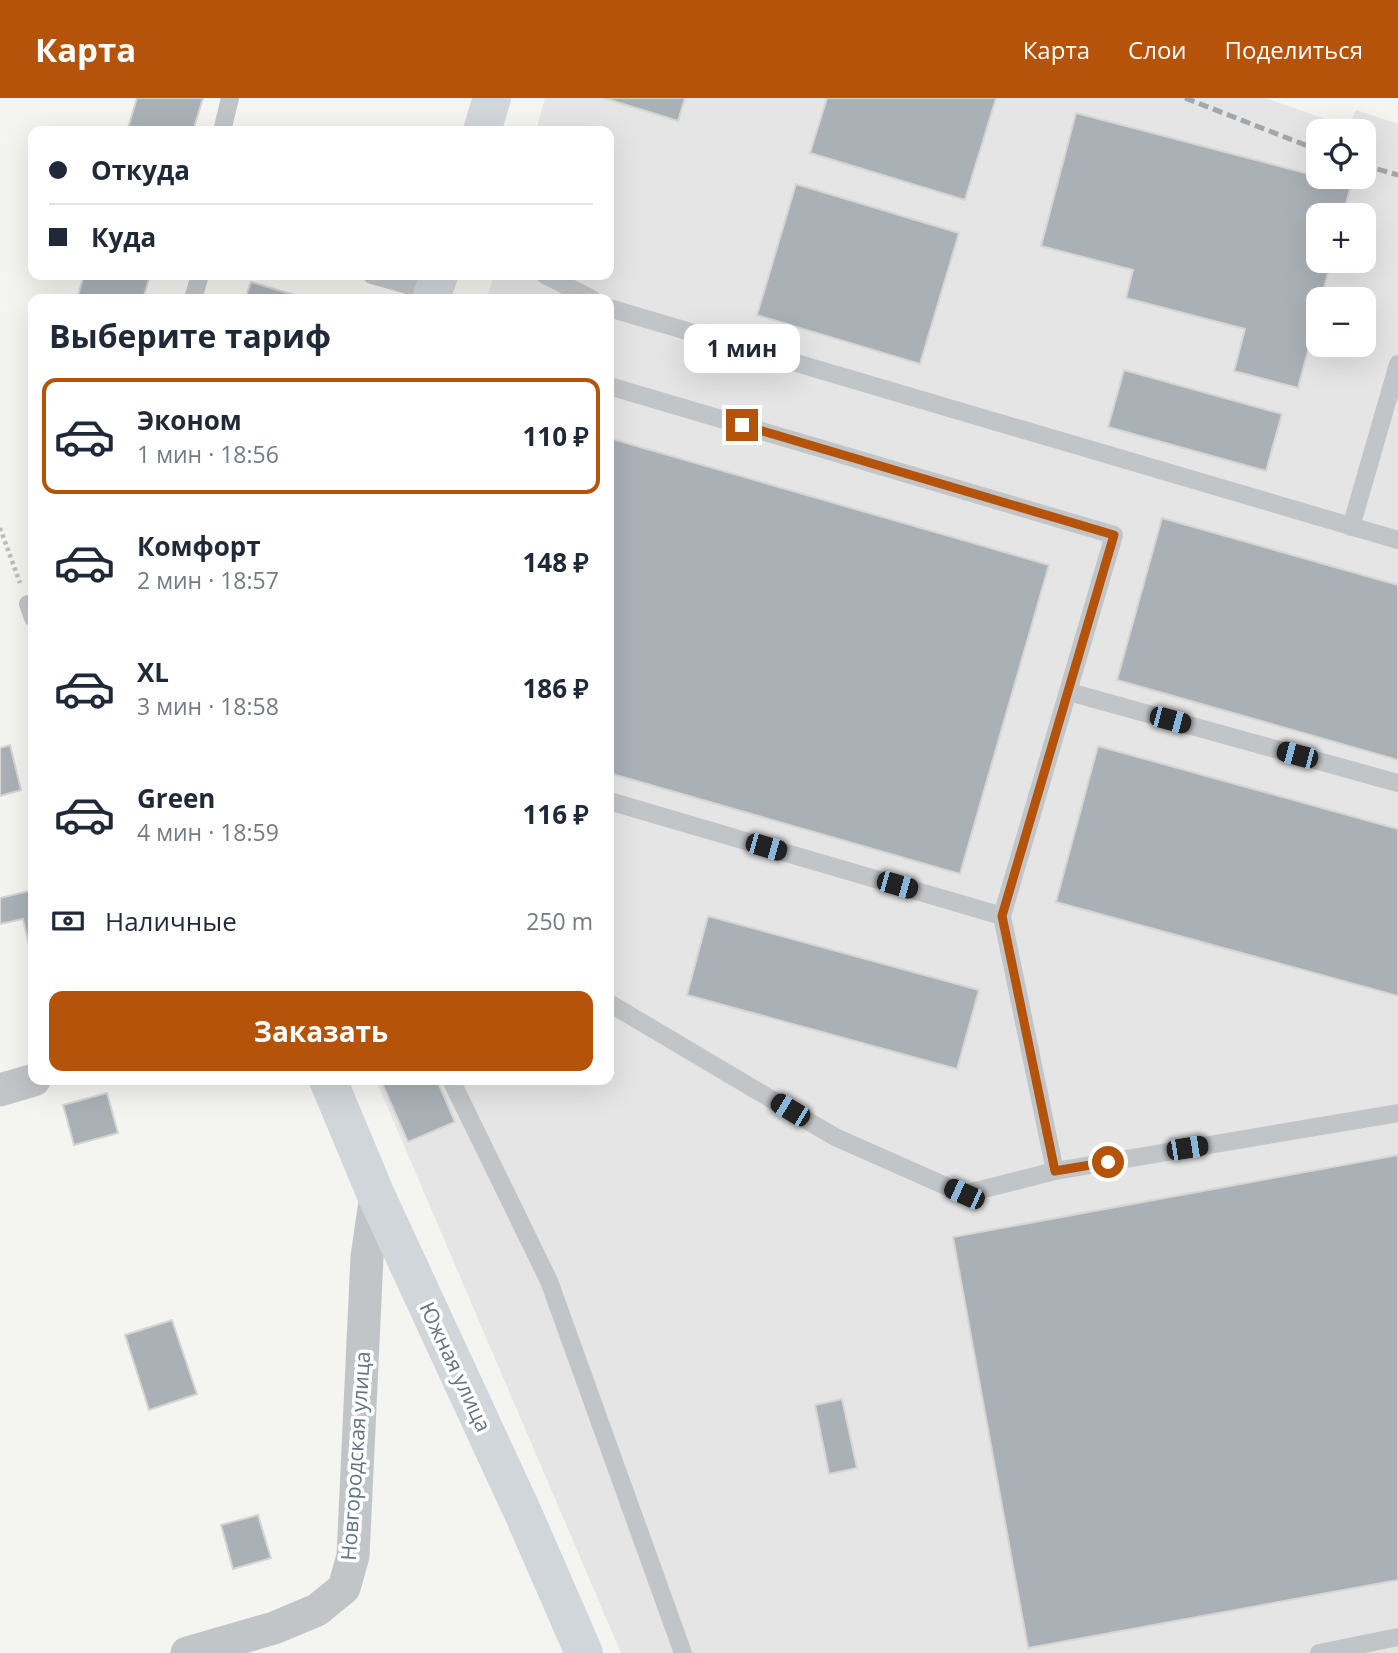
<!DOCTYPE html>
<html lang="ru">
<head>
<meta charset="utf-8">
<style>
	body { margin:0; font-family:"Open Sans",sans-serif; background:#f2f2f3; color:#1f2937; height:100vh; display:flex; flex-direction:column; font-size:26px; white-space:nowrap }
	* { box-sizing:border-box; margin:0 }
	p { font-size:23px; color:#747a83 }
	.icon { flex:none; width:38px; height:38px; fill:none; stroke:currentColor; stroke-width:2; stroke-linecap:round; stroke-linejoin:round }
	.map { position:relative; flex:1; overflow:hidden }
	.sheet { position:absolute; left:28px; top:196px; width:586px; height:791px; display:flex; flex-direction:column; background:#fff; border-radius:14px; box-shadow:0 7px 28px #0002 }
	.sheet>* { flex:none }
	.top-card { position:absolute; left:28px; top:28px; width:586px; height:154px; border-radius:14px; box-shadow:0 7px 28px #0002; display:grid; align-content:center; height:154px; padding:0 21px; background:#fff }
	.controls { position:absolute; left:1306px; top:21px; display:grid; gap:14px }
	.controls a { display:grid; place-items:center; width:70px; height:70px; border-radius:14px; background:#fff; box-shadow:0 7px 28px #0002; font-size:35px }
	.end { position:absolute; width:32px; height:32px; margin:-16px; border:9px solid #b45309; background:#fff; box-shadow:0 0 0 4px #fff }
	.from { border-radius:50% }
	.bubble { position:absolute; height:49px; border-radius:14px; background:#fff; box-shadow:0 7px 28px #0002; font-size:23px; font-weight:700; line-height:49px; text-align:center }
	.car { position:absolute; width:21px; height:42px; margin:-21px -10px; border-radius:9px; box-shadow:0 0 5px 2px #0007; background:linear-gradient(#222 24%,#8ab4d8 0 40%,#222 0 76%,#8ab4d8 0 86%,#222 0) }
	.top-card b { display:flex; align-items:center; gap:24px; height:66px; font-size:26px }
	.top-card b+b { border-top:2px solid #e0e1e3 }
	.top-card i { width:18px; height:18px; background:#1f2937 }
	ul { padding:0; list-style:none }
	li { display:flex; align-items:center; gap:21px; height:116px; margin:0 14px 10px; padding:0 7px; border:4px solid transparent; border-radius:14px }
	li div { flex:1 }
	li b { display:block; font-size:26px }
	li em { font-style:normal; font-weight:700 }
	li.on { border-color:#b45309 }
	li>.icon { width:63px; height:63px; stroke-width:1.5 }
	h2 { padding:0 21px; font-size:32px; line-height:84px }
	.pay { display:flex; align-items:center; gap:18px; height:77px; padding:0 21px; font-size:26px }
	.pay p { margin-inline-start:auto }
	.button { display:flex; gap:14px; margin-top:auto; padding:14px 21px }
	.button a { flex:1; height:80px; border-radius:14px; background:#b45309; color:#fff; font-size:28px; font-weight:700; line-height:80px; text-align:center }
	header { display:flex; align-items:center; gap:42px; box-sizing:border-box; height:98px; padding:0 35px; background:#b45309; color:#fff }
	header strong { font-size:33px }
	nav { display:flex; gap:38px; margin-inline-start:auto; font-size:24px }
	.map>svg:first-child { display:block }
	.built { fill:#e4e5e4; fill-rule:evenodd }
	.building { fill:#aab1b6; stroke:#d5d5d3; stroke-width:2 }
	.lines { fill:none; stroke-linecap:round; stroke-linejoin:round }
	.path { stroke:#bbbdbf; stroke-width:4.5; stroke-dasharray:3.5 3.5; stroke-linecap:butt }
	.lane { stroke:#c2c5c8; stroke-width:18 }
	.street { stroke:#c2c5c8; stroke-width:33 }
	.secondary { stroke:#d1d6da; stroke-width:38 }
	.rail { stroke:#a2a7ac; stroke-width:5; stroke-dasharray:10 5; stroke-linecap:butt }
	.route { stroke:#b45309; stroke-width:9 }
	.labels { text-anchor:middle; stroke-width:7; stroke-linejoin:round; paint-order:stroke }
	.street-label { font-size:21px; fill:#647380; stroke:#fff }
</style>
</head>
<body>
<header>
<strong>Карта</strong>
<nav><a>Карта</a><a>Слои</a><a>Поделиться</a></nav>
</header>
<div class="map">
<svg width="1398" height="1555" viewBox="0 0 1398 1555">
	<rect width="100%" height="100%" fill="#f4f4f0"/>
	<path class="built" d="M545,0H1265L1348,29L1356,12L1398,26V1555H621L376,982H609V201H487L494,177H609V33H536ZM1318,33H1363V79H1318ZM1318,117H1363V163H1318ZM1318,201H1363V247H1318Z"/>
	<path class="building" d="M137,0H203L193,33H127Z
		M604,0H685L678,23Z
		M827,0H996L965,102L810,55Z
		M1076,15L1351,87L1343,117H1318V163H1331L1321,201H1318V215L1298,290L1234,273L1245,231L1126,200L1133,172L1041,148Z
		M796,86L959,135L920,266L757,217Z
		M84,177H150L143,201H77Z
		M251,184L308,201H245Z
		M1124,272L1282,316L1266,373L1108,329Z
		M609,340L1049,467L960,776L609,675Z
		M1162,420L1398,487V662L1117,582Z
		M10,647L21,692L0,698V650Z
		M1098,648L1398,731V898L1056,804Z
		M33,792V865L23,821L0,826V800Z
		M708,818L979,892L957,971L687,897Z
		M384,982H437L455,1024L408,1044L381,983Z
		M107,995L118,1035L74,1047L63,1007Z
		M1398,1057V1482L1028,1550L953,1139Z
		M172,1222L197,1296L149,1312L125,1237Z
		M842,1301L857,1370L829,1376L815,1307Z
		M258,1417L271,1460L233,1471L221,1427Z"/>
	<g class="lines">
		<path class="path" d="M0,430L20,485"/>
		<path class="lane" d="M222,33L230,0
			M372,177L433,194
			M545,177L592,201
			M193,201L200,177
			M609,210L1398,442
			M609,288L1114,437L1002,818L1055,1073
			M1351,429L1398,266
			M28,506L33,520
			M1069,594L1398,685
			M609,703L1002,818
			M609,905L835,1039L964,1096L1055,1073L1398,1015
			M451,982L549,1183L683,1555
			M1319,1555L1398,1539"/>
		<path class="street" d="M0,992L34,982
			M187,1555L274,1530L317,1512L344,1490L353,1458L367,1159L376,1097"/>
		<path class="secondary" d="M482,33L492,0
			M431,201L439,177
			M328,982L376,1097L523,1415L584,1555"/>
		<path class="rail" d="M1185,0L1318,52
			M1363,67L1398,77"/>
	</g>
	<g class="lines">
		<path class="route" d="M742,327L1114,437L1002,818L1055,1073L1108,1064"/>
	</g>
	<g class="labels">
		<g class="street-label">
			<text transform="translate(455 1269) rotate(65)" y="7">Южная улица</text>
			<text transform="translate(356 1358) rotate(-86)" y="7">Новгородская улица</text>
		</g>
	</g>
</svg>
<div class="controls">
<a><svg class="icon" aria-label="locate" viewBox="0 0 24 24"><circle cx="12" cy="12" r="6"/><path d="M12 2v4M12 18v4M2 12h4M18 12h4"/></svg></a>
<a>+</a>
<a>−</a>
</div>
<i class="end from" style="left:1108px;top:1064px"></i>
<i class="end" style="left:742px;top:327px"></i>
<div class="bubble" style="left:684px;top:226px;width:116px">1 мин</div>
<i class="car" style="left:1170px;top:622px;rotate:105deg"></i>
<i class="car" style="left:1297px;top:657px;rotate:285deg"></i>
<i class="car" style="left:766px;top:749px;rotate:106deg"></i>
<i class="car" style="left:897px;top:787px;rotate:106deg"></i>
<i class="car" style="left:790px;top:1012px;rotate:301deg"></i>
<i class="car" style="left:1187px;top:1050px;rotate:81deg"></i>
<i class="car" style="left:964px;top:1096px;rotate:294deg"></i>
<div class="top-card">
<b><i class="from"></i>Откуда</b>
<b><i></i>Куда</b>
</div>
<section class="sheet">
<h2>Выберите тариф</h2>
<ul>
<li class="on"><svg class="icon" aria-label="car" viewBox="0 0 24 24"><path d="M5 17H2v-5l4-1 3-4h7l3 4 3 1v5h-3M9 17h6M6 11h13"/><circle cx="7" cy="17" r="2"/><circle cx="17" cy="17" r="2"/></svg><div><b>Эконом</b><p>1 мин · 18:56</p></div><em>110 ₽</em></li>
<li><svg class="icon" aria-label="car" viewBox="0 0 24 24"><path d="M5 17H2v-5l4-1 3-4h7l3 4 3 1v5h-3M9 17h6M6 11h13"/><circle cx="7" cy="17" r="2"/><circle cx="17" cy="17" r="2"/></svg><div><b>Комфорт</b><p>2 мин · 18:57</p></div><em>148 ₽</em></li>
<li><svg class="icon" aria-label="car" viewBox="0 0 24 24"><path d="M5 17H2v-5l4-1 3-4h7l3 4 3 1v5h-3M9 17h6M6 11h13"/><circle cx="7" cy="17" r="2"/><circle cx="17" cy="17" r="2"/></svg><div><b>XL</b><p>3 мин · 18:58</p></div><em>186 ₽</em></li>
<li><svg class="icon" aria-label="car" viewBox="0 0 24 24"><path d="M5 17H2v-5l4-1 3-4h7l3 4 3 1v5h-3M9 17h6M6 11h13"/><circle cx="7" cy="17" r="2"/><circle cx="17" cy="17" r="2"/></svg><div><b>Green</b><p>4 мин · 18:59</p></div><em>116 ₽</em></li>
</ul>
<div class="pay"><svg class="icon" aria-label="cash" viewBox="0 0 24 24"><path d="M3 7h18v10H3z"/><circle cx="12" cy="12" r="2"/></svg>Наличные<p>250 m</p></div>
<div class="button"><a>Заказать</a></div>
</section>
</div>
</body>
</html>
